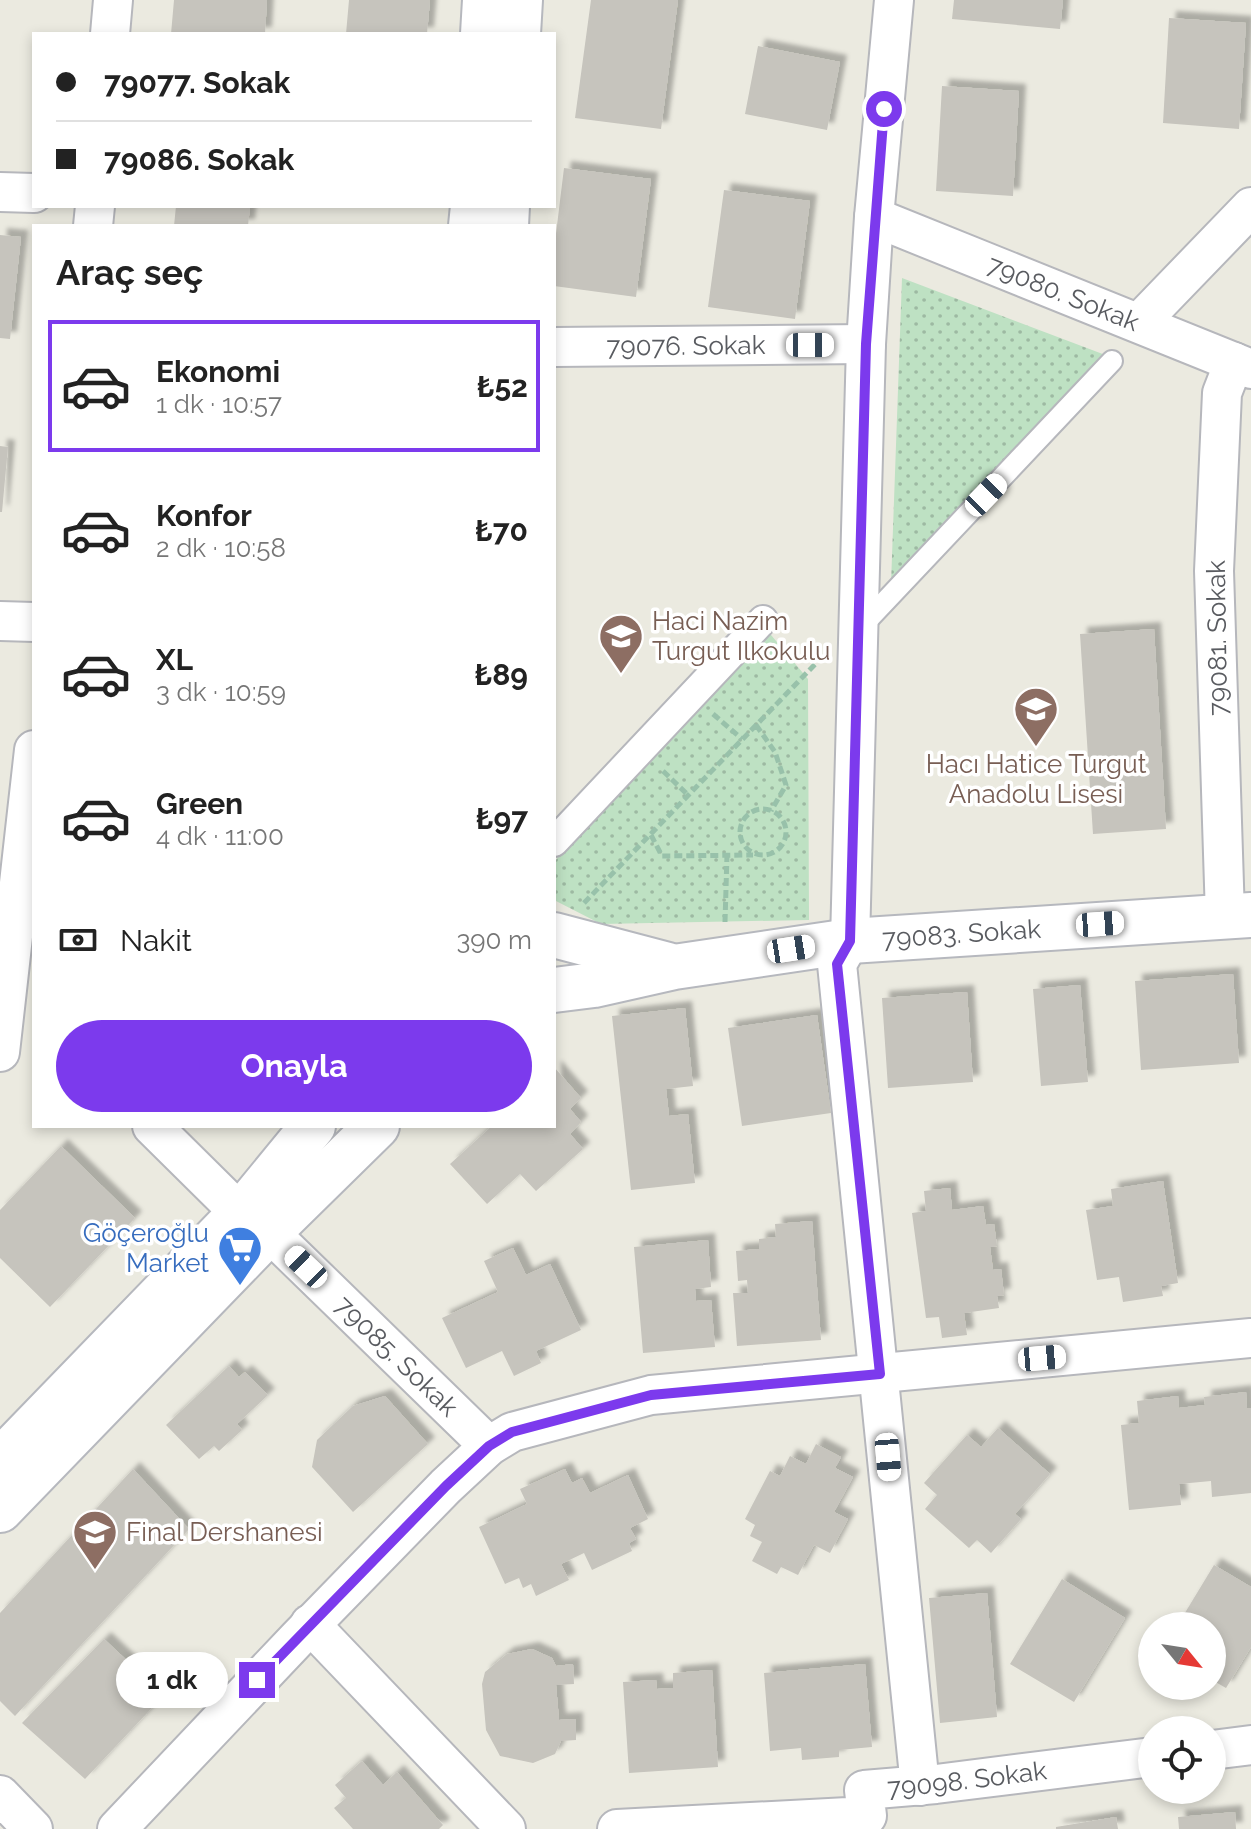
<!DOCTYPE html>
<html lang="tr">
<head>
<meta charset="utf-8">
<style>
	body { margin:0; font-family:Raleway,sans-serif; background:#f6f6f6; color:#222; height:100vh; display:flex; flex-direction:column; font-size:30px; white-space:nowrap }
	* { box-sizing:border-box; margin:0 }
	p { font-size:26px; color:#767676 }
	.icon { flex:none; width:44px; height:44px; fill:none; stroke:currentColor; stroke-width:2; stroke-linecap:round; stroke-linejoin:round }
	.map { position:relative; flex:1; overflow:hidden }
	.sheet { position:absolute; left:32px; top:224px; width:524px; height:904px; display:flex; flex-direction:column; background:#fff; border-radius:0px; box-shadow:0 4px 12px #0003 }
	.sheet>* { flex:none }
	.hud { position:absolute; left:32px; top:32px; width:524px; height:176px; border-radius:0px; box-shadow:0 4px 12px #0003; display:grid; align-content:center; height:176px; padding:0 24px; background:#fff }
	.needle { width:52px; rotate:120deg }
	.tools { position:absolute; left:1138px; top:1612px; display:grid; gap:16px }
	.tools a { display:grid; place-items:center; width:88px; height:88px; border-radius:50%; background:#fff; box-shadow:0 4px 12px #0003; font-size:40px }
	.end { position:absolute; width:36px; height:36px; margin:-18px; border:10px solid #7c3aed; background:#fff; box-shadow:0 0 0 4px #fff }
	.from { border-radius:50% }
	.bubble { position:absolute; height:56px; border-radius:28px; background:#fff; box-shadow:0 4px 12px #0003; font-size:26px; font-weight:700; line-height:56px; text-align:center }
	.car { position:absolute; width:24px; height:48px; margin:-24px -12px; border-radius:10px; box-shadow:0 0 6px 2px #0007; background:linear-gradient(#fff 24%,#345 0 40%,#fff 0 76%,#345 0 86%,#fff 0) }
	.hud b { display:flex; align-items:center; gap:28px; height:76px; font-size:30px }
	.hud b+b { border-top:2px solid #e0e0e0 }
	.hud i { width:20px; height:20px; background:#222 }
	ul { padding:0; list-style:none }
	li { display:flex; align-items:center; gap:24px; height:132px; margin:0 16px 12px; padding:0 8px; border:4px solid transparent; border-radius:0px }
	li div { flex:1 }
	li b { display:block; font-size:30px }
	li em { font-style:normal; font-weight:700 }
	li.current { border-color:#7c3aed }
	li>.icon { width:72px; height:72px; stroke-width:1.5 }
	h2 { padding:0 24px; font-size:36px; line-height:96px }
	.pay { display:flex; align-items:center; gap:20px; height:88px; padding:0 24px; font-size:30px }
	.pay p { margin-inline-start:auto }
	.cta { display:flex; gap:16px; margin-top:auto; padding:16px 24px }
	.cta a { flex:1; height:92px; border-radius:48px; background:#7c3aed; color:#fff; font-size:32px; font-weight:700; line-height:92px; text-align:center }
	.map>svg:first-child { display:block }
	.green { fill:url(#green-dots) }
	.building { fill:#c6c4bd; filter:url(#shadow) }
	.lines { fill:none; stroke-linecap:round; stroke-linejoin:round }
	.service-casing { stroke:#b6b7bc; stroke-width:24 }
	.pedestrian-casing { stroke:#b6b7bc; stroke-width:32 }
	.minor-casing { stroke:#b6b7bc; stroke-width:42 }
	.secondary-casing { stroke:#b6b8be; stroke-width:48 }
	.path { stroke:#98c1aa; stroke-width:5; stroke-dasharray:8 4; stroke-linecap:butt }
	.service { stroke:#fff; stroke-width:20 }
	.pedestrian { stroke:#fff; stroke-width:28 }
	.minor { stroke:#fff; stroke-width:38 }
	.secondary { stroke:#fff; stroke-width:44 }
	.route { stroke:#7c3aed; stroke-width:10 }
	.labels { text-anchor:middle; stroke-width:7; stroke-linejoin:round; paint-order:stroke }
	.street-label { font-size:26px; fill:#595b60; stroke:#fff }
	.education-label { font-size:26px; fill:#785e54; stroke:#fff; text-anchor:start }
	.shop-label { font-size:26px; fill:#366cbe; stroke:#fff; text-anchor:end }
</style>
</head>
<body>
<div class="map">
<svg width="1251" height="1829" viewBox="0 0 1251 1829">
	<defs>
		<pattern id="green-dots" width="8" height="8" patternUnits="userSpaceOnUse" patternTransform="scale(2)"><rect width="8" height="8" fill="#bee1c3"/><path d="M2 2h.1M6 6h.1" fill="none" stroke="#9db9a2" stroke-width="1.8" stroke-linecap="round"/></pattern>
		<filter id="shadow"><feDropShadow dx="7" dy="-7" stdDeviation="2" flood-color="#0004"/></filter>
	</defs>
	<rect width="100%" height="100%" fill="#ebeae0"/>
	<path class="green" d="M902,278L1108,356L891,584Z
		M766,629L808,679L809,920L601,924L554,900V862Z"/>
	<path class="building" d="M174,0H267L265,34H171Z
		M349,0H430L427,34H346Z
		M591,0H678L661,129L575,118Z
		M954,0H1063L1060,29L952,19Z
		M1169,18L1246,23L1239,129L1163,123Z
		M758,46L840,62L827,130L745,114Z
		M942,86L1019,91L1013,196L936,191Z
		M564,168L651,179L636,297L554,286V250Z
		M724,190L810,201L795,319L708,307Z
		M176,206H250L248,226H174Z
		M0,235L21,237L10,339L0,338Z
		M0,446L8,447L2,512H0Z
		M1154,629L1166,829L1093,834L1080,634Z
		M1233,974L1239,1063L1141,1070L1135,981Z
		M1080,985L1088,1082L1041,1086L1033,989Z
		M967,992L973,1082L888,1088L882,998Z
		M685,1008L693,1086L666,1089L669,1116L688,1114L695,1183L631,1190L612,1016Z
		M817,1015L831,1113L742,1126L728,1028Z
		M554,1067L581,1098L570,1109L581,1122L570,1134L583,1149L536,1191L520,1174L487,1204L450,1164L492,1126H554Z
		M61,1146L135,1218L50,1307L0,1258V1210Z
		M1163,1181L1178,1283L1161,1286L1163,1296L1123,1302L1119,1277L1097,1280L1086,1210L1113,1206L1111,1189Z
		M950,1188L952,1210L983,1206L986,1225L994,1224L997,1246L990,1247L993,1270L1001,1269L1004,1295L997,1296L999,1308L964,1313L967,1335L942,1338L939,1317L926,1318L912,1213L926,1211L924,1191Z
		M812,1221L821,1340L737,1346L733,1293H748L747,1280L738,1281L736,1251L759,1249V1239L776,1237L775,1224Z
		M708,1240L711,1287L695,1289L696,1301L711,1300L715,1347L643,1353L634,1247Z
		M513,1248L526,1275L550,1264L581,1330L536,1351L541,1363L514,1376L502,1351L466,1368L442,1318L498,1292L484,1261Z
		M229,1366L239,1377L245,1372L268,1395L237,1424L242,1430L219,1451L214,1446L199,1459L166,1425Z
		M1246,1392L1247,1408H1251V1493L1212,1497L1211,1481L1179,1484L1181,1505L1129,1510L1121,1425L1139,1423L1137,1401L1178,1396L1179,1408L1205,1405L1204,1397Z
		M385,1396L428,1444L353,1512L312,1467L317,1440L353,1406Z
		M998,1428L1050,1474L1015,1514L1021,1519L991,1553L977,1540L969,1548L925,1509L937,1495L924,1483L967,1435L981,1447Z
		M816,1444L841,1457L835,1468L853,1477L834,1512L848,1519L830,1553L814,1545L798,1575L781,1567L777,1574L752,1561L762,1542L750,1536L755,1525L745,1519L770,1471L780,1476L790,1456L806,1464Z
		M133,1469L189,1529L15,1716L0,1701V1613Z
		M565,1469L572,1483L582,1478L590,1493L628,1475L648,1519L630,1528L636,1539L629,1543L632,1551L592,1570L584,1553L561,1564L569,1580L536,1596L531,1584L523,1588L519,1578L505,1584L479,1527L527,1504L520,1489Z
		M1214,1565L1251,1587V1647L1226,1688L1212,1680V1626H1177Z
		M1062,1579L1125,1618L1074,1702L1010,1664Z
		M987,1593L997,1717L940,1723L929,1598Z
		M104,1639L164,1695L85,1779L22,1723Z
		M532,1649L552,1658L556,1666L573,1664L574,1684L556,1685L559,1720L576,1719V1740L561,1741L555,1754L533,1763L500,1756L486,1730L482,1684L485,1672L507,1654Z
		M865,1664L872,1747L839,1750V1757L802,1760L801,1748L770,1751L764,1673Z
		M712,1670L718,1767L629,1773L623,1682L656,1680L657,1689L673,1688V1673Z
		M362,1761L383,1785L397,1772L443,1825L439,1829H353L334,1808L346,1798L335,1785Z
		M1235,1812L1236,1829H1179L1178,1817Z
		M1116,1817L1118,1829H1056V1827Z"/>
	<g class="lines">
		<g class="service-casing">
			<path id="service" d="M860,628L1112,361"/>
		</g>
		<g class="pedestrian-casing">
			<path id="pedestrian" d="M554,842L763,620"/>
		</g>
		<g class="minor-casing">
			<g id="minor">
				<path d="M894,0L874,217L866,344L850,941L837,964L920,1786"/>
				<path d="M110,34L113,0"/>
				<path d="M0,192L34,193"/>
				<path id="s1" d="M874,217L1251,369"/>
				<path d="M93,226L95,206"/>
				<path d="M1139,323L1251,207"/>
				<path id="s2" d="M554,347L866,344"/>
				<path d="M0,621L34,622"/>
				<path d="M1225,916L1214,571L1222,393L1234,362"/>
				<path d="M0,1052L34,750"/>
				<path d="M152,1126L240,1213"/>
				<path id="s3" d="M269,1232L489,1446"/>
				<path d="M310,1624L506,1829"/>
				<path d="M1212,1750L1251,1745"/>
				<path d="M0,1795L33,1829"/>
				<path d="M117,1829L298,1638L446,1486L489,1446L512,1432L651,1395L1251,1338"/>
				<path id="s4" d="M617,1829L867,1816L864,1790L936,1784L1152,1757"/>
			</g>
		</g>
		<g class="secondary-casing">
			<g id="secondary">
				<path d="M483,34L485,0"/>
				<path d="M518,34L520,0"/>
				<path d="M471,226L473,206"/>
				<path d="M506,226L507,206"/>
				<path d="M554,935L668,965"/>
				<path id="s5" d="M554,990L594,985L674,967L850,941L1251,915"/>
				<path d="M0,1461L249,1204L313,1126"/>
				<path d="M0,1510L269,1232L377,1126"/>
			</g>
		</g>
		<path class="path" d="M713,714L742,739
			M756,725L775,752L786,785L771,811
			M663,771L688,795
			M740 832a23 23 0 1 1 46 0a23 23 0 1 1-46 0Z
			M651,835L662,856L753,855
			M584,903L822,657
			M725,922L727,855"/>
		<use href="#service" class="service"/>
		<use href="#pedestrian" class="pedestrian"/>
		<use href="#minor" class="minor"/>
		<use href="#secondary" class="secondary"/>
	</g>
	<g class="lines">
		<path class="route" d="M257,1680L446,1486L489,1446L512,1432L651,1395L880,1374L837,964L850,941L866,344L884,109"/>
	</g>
	<defs>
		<g id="school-pin" transform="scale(2.3)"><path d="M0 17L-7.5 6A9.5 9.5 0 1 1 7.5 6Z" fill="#8d6e63" stroke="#fff"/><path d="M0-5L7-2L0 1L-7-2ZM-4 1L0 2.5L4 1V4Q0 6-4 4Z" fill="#fff"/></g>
		<g id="supermarket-pin" transform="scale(2.3)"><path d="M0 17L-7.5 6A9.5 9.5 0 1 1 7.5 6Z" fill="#3f7fe0" stroke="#fff"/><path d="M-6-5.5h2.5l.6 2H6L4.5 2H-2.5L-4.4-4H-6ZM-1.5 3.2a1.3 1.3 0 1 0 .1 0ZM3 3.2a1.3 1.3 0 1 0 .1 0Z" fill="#fff"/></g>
	</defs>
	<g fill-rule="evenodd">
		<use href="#school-pin" x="621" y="636"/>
		<use href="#school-pin" x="1036" y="709"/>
		<use href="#supermarket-pin" x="240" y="1248"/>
		<use href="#school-pin" x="95" y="1532"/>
	</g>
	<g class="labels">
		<g class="street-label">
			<text dy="9" stroke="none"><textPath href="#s1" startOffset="204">79080. Sokak</textPath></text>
			<text dy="9" stroke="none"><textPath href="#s2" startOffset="132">79076. Sokak</textPath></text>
			<text transform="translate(1217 638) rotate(-91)" y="9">79081. Sokak</text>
			<text dy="9" stroke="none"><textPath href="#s5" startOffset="412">79083. Sokak</textPath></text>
			<text dy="9" stroke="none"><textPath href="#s3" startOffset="178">79085. Sokak</textPath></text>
			<text dy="9" stroke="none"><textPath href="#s4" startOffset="380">79098. Sokak</textPath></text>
		</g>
		<g class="education-label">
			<text x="652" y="630">Haci Nazim<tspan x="652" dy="30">Turgut Ilkokulu</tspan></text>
			<text x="1036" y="773" text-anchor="middle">Hacı Hatice Turgut<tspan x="1036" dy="30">Anadolu Lisesi</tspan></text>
			<text x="126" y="1541">Final Dershanesi</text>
		</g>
		<g class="shop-label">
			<text x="209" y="1242">Göçeroğlu<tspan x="209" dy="30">Market</tspan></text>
		</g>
	</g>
</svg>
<div class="tools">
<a><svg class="needle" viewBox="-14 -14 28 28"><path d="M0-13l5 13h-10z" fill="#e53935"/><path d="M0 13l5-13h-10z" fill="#767676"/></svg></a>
<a><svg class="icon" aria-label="locate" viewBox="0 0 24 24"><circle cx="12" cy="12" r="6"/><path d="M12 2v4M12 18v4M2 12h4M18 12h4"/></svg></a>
</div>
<i class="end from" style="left:884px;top:109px"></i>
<i class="end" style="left:257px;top:1680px"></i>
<div class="bubble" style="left:116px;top:1652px;width:112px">1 dk</div>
<i class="car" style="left:810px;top:345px;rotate:90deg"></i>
<i class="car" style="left:986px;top:495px;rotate:44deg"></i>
<i class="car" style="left:1100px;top:924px;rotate:86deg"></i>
<i class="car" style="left:791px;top:949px;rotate:81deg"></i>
<i class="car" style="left:306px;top:1267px;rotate:314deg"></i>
<i class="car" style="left:1042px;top:1358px;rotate:85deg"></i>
<i class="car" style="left:888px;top:1457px;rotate:175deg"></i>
<div class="hud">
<b><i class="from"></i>79077. Sokak</b>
<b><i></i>79086. Sokak</b>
</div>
<section class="sheet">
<h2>Araç seç</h2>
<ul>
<li class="current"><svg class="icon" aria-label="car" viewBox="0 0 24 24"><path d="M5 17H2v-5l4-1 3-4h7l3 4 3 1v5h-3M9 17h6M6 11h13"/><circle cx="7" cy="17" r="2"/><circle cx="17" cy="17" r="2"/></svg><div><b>Ekonomi</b><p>1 dk · 10:57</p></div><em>₺52</em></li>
<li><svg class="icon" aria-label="car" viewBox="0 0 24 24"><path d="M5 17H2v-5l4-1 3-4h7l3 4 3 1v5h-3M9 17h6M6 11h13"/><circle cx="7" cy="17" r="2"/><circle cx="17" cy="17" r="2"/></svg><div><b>Konfor</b><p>2 dk · 10:58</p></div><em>₺70</em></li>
<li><svg class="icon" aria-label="car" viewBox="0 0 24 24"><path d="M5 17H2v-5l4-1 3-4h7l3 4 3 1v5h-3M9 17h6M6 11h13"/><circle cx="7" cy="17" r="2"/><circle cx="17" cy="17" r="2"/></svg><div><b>XL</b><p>3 dk · 10:59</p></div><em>₺89</em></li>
<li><svg class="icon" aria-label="car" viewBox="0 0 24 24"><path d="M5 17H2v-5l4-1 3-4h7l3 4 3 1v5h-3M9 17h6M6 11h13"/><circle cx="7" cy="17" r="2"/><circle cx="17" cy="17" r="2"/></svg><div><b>Green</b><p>4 dk · 11:00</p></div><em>₺97</em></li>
</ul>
<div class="pay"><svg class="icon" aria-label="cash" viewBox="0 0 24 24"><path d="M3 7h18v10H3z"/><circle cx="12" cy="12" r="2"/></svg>Nakit<p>390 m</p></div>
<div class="cta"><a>Onayla</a></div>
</section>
</div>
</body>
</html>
